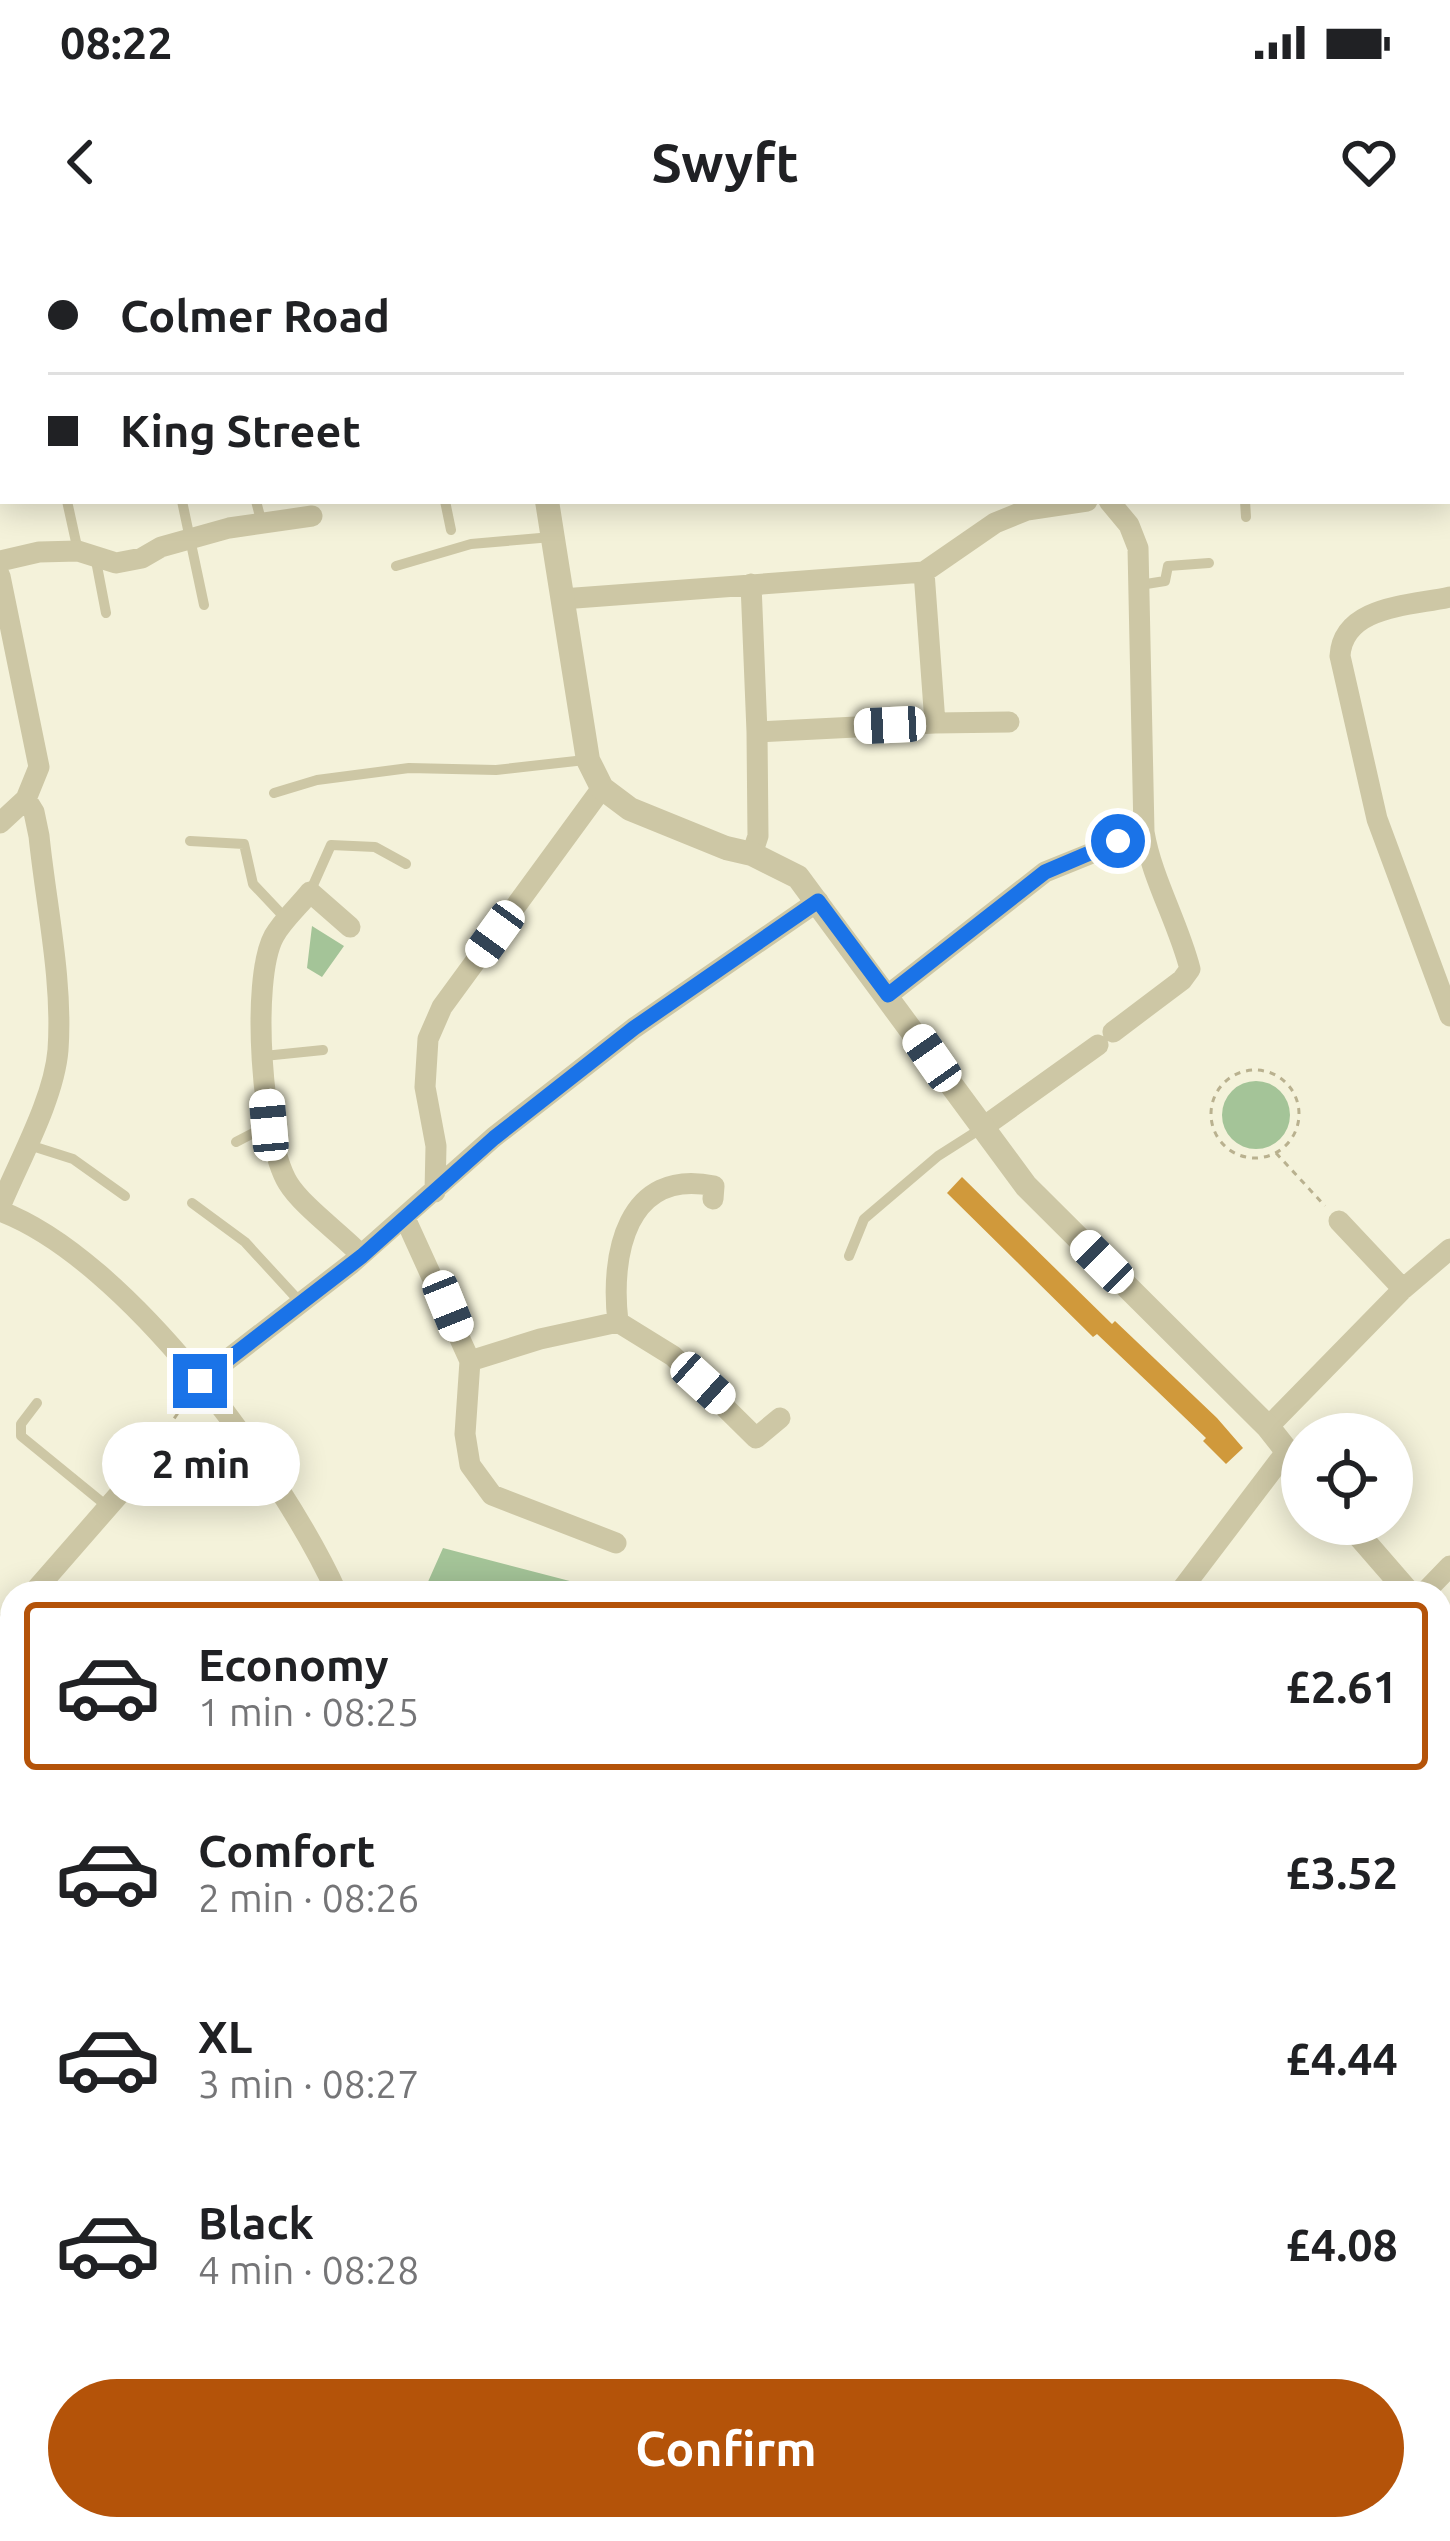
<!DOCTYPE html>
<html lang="en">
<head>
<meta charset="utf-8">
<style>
	body { margin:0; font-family:Ubuntu,sans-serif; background:#f2f2f2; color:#202124; height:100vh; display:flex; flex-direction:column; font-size:45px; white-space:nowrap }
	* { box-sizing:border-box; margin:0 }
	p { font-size:39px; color:#757577 }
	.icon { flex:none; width:66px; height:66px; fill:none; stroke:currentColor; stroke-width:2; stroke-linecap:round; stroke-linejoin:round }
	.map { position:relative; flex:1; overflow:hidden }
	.drawer { position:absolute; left:0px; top:1341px; width:1452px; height:960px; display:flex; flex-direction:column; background:#fff; border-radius:36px 36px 0 0; box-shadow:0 6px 30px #0003 }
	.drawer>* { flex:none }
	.top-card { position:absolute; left:0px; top:0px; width:1452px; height:264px; box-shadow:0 6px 30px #0003; display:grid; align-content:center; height:264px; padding:0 48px; background:#fff }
	.fabs { position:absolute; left:1281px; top:1173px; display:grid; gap:24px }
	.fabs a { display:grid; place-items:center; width:132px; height:132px; border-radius:50%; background:#fff; box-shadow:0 6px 30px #0003; font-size:60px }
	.end { position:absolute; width:54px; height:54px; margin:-27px; border:15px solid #1a73e8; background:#fff; box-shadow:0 0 0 6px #fff }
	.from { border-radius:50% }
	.bubble { position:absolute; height:84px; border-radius:42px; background:#fff; box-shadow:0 6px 30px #0003; font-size:39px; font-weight:700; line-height:84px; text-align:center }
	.car { position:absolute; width:36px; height:72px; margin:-36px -18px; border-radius:15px; box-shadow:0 0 9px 3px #0007; background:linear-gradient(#fff 24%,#345 0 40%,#fff 0 76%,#345 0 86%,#fff 0) }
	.top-card b { display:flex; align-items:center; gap:42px; height:114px; font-size:45px }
	.top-card b+b { border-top:3px solid #e0e0e0 }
	.top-card i { width:30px; height:30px; background:#202124 }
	ul { padding:21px 0 0; list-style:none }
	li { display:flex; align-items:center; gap:36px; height:168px; margin:0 24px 18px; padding:0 24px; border:6px solid transparent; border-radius:12px }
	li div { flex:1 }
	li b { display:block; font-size:45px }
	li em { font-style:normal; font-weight:700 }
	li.on { border-color:#b45309 }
	li>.icon { width:108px; height:108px; stroke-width:1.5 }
	.cta { display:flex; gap:24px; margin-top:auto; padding:24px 48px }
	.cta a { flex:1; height:138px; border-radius:72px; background:#b45309; color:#fff; font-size:48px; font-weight:700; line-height:138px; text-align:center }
	.status { display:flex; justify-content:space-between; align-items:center; height:84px; padding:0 60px; background:#fff; direction:ltr }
	.status svg { height:33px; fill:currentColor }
	header { display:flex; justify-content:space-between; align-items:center; height:156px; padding:0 48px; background:#fff; font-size:54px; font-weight:700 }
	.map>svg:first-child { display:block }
	.green { fill:#a4c498 }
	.building { fill:#d0993b }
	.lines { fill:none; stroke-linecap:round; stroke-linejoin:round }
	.path { stroke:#b9b18f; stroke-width:3; stroke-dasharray:6 6; stroke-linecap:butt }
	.service { stroke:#cdc7a5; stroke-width:10 }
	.minor { stroke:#cdc7a5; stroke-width:21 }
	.tertiary { stroke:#cdc7a5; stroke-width:24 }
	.route { stroke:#1a73e8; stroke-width:15 }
</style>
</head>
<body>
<div class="status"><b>08:22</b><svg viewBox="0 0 49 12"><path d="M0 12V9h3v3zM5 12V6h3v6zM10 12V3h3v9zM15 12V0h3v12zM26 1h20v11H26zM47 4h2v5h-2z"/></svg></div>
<header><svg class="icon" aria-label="back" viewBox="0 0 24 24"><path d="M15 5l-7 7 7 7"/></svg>Swyft<svg class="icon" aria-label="heart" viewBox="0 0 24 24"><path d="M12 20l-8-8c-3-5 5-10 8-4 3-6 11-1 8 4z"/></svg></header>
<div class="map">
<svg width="1450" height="2301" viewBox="0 0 1450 2301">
	<rect width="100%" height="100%" fill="#f4f2da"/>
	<path class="green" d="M312,686L344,706L322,737L307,728Z
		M1222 875a34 34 0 1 1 68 0a34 34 0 1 1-68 0Z
		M443,1308L616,1353H423Z
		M411,2289H747L736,2301H404Z"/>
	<path class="building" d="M962,937L1112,1084L1115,1081L1217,1178L1243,1208L1226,1224L1203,1201L1206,1198L1155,1149L1097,1094L1093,1097L947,953Z"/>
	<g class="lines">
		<path class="path" d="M1082,0L1084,3
			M939,3L984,0
			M1306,3V2
			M1211 874a44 44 0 1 1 88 0a44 44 0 1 1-88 0Z
			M1276,913L1325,966
			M147,1218L189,1157
			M1440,1683L1450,1691
			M1440,2000L1450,2007
			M298,2289L308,2301"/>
		<path class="service" d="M151,0V3
			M324,0L337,3
			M379,3L380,0
			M692,3L693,0
			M0,122L3,121
			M67,261L78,311
			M182,261L204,365
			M256,261L262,284
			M445,261L451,290
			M1245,261L1246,277
			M99,317L97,326L106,373
			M396,326L471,304L552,297
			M1140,345L1165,341L1168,326L1209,323
			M274,553L317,540L409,528L496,530L585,520
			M190,601L244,604L253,644L287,680
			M310,652L331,605L375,607L406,624
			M264,816L323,810
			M236,902L269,885
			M29,905L73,919L125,956
			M192,963L245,1002L301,1063
			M849,1016L864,979L938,916L982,888
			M37,1163L21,1184V1196L108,1267"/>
		<path class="minor" d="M120,0L121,3
			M1058,0L1060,3
			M805,3V0
			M1449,134L1450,135
			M1109,261L1129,285L1138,308L1144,592C1152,639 1178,682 1190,729L1182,740L1113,792
			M0,321L39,312L78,311L116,323L142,318L161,307L229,288L312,276
			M924,332L935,483L1009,482
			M0,336L39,527L26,559L0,583
			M751,344L757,492
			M1450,357C1411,366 1343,365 1340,416L1377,579L1450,776
			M562,359L924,332L995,283L1027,270L1087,261
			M752,614L758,596L757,492L935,483
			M350,687L310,652C299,666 283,680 274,696C250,740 262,901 288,943C302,966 341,994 361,1015
			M888,755L1045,632L1144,592
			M982,888L1098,805
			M435,952L436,906L425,847L428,799L442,767L602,548
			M0,967C19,921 54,859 58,810C63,740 46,665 39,596L34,572L26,559
			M0,971C126,1018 282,1232 337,1353
			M405,978L470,1121L465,1194L470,1225L492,1255L616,1303
			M1339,981L1403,1049
			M618,1082C610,1016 626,927 714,946L713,959
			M470,1121L540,1099L618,1082L673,1116L756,1198L780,1178
			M200,1141L351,1024L494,897L634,788L818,661
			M1268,1187L1403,1049L1450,1009
			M33,1353L136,1235
			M1179,1353L1286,1212
			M1424,1353L1450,1326
			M0,1391L12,1377
			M0,1454L12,1462
			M0,1835L12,1823
			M0,1930L12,1945
			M0,2079L12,2070
			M1440,2133L1450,2125
			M767,2289L779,2301
			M1356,2289L1359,2301
			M158,2301L186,2289
			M415,2301L424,2289
			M547,2301L563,2289
			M1322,2301L1342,2289"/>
		<path class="tertiary" d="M512,3V0
			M547,261L588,520L602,548L630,569L726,608L752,614L798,637L1026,946L1268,1187L1302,1230
			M1349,1284L1409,1353
			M1440,1390L1450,1402"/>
	</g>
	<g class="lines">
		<path class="route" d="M200,1141L362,1016L494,898L634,788L818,661L888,755L1045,632L1118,601"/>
	</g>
</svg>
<div class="fabs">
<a><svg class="icon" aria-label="locate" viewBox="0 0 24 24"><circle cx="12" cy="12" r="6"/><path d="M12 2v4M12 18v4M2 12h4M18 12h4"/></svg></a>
</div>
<i class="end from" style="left:1118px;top:601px"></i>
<i class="end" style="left:200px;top:1141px"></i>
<div class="bubble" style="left:102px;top:1182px;width:198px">2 min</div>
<i class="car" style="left:890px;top:485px;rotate:267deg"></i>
<i class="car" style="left:495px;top:694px;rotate:216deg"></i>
<i class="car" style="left:932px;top:818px;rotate:325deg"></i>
<i class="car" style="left:269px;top:885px;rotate:355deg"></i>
<i class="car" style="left:1102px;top:1022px;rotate:315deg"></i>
<i class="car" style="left:448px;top:1066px;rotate:158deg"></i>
<i class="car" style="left:703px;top:1143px;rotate:132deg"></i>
<div class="top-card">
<b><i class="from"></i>Colmer Road</b>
<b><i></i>King Street</b>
</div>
<section class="drawer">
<ul>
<li class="on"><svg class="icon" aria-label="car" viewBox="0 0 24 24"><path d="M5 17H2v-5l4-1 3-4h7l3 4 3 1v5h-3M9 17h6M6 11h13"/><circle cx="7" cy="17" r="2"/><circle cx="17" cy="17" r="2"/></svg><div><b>Economy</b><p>1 min · 08:25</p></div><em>£2.61</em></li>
<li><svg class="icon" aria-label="car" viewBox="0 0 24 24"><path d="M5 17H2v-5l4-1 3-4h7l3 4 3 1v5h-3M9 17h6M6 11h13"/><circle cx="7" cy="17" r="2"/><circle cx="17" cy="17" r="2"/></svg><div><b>Comfort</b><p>2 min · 08:26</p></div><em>£3.52</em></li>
<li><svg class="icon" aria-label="car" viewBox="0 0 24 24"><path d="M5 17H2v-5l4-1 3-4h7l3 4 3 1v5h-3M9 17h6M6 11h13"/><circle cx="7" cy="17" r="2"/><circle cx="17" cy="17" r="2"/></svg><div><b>XL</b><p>3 min · 08:27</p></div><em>£4.44</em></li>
<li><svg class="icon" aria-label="car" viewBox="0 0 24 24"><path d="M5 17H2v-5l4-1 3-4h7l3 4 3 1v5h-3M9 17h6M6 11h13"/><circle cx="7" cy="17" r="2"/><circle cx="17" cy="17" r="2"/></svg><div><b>Black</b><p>4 min · 08:28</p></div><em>£4.08</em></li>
</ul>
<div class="cta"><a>Confirm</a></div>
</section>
</div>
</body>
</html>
